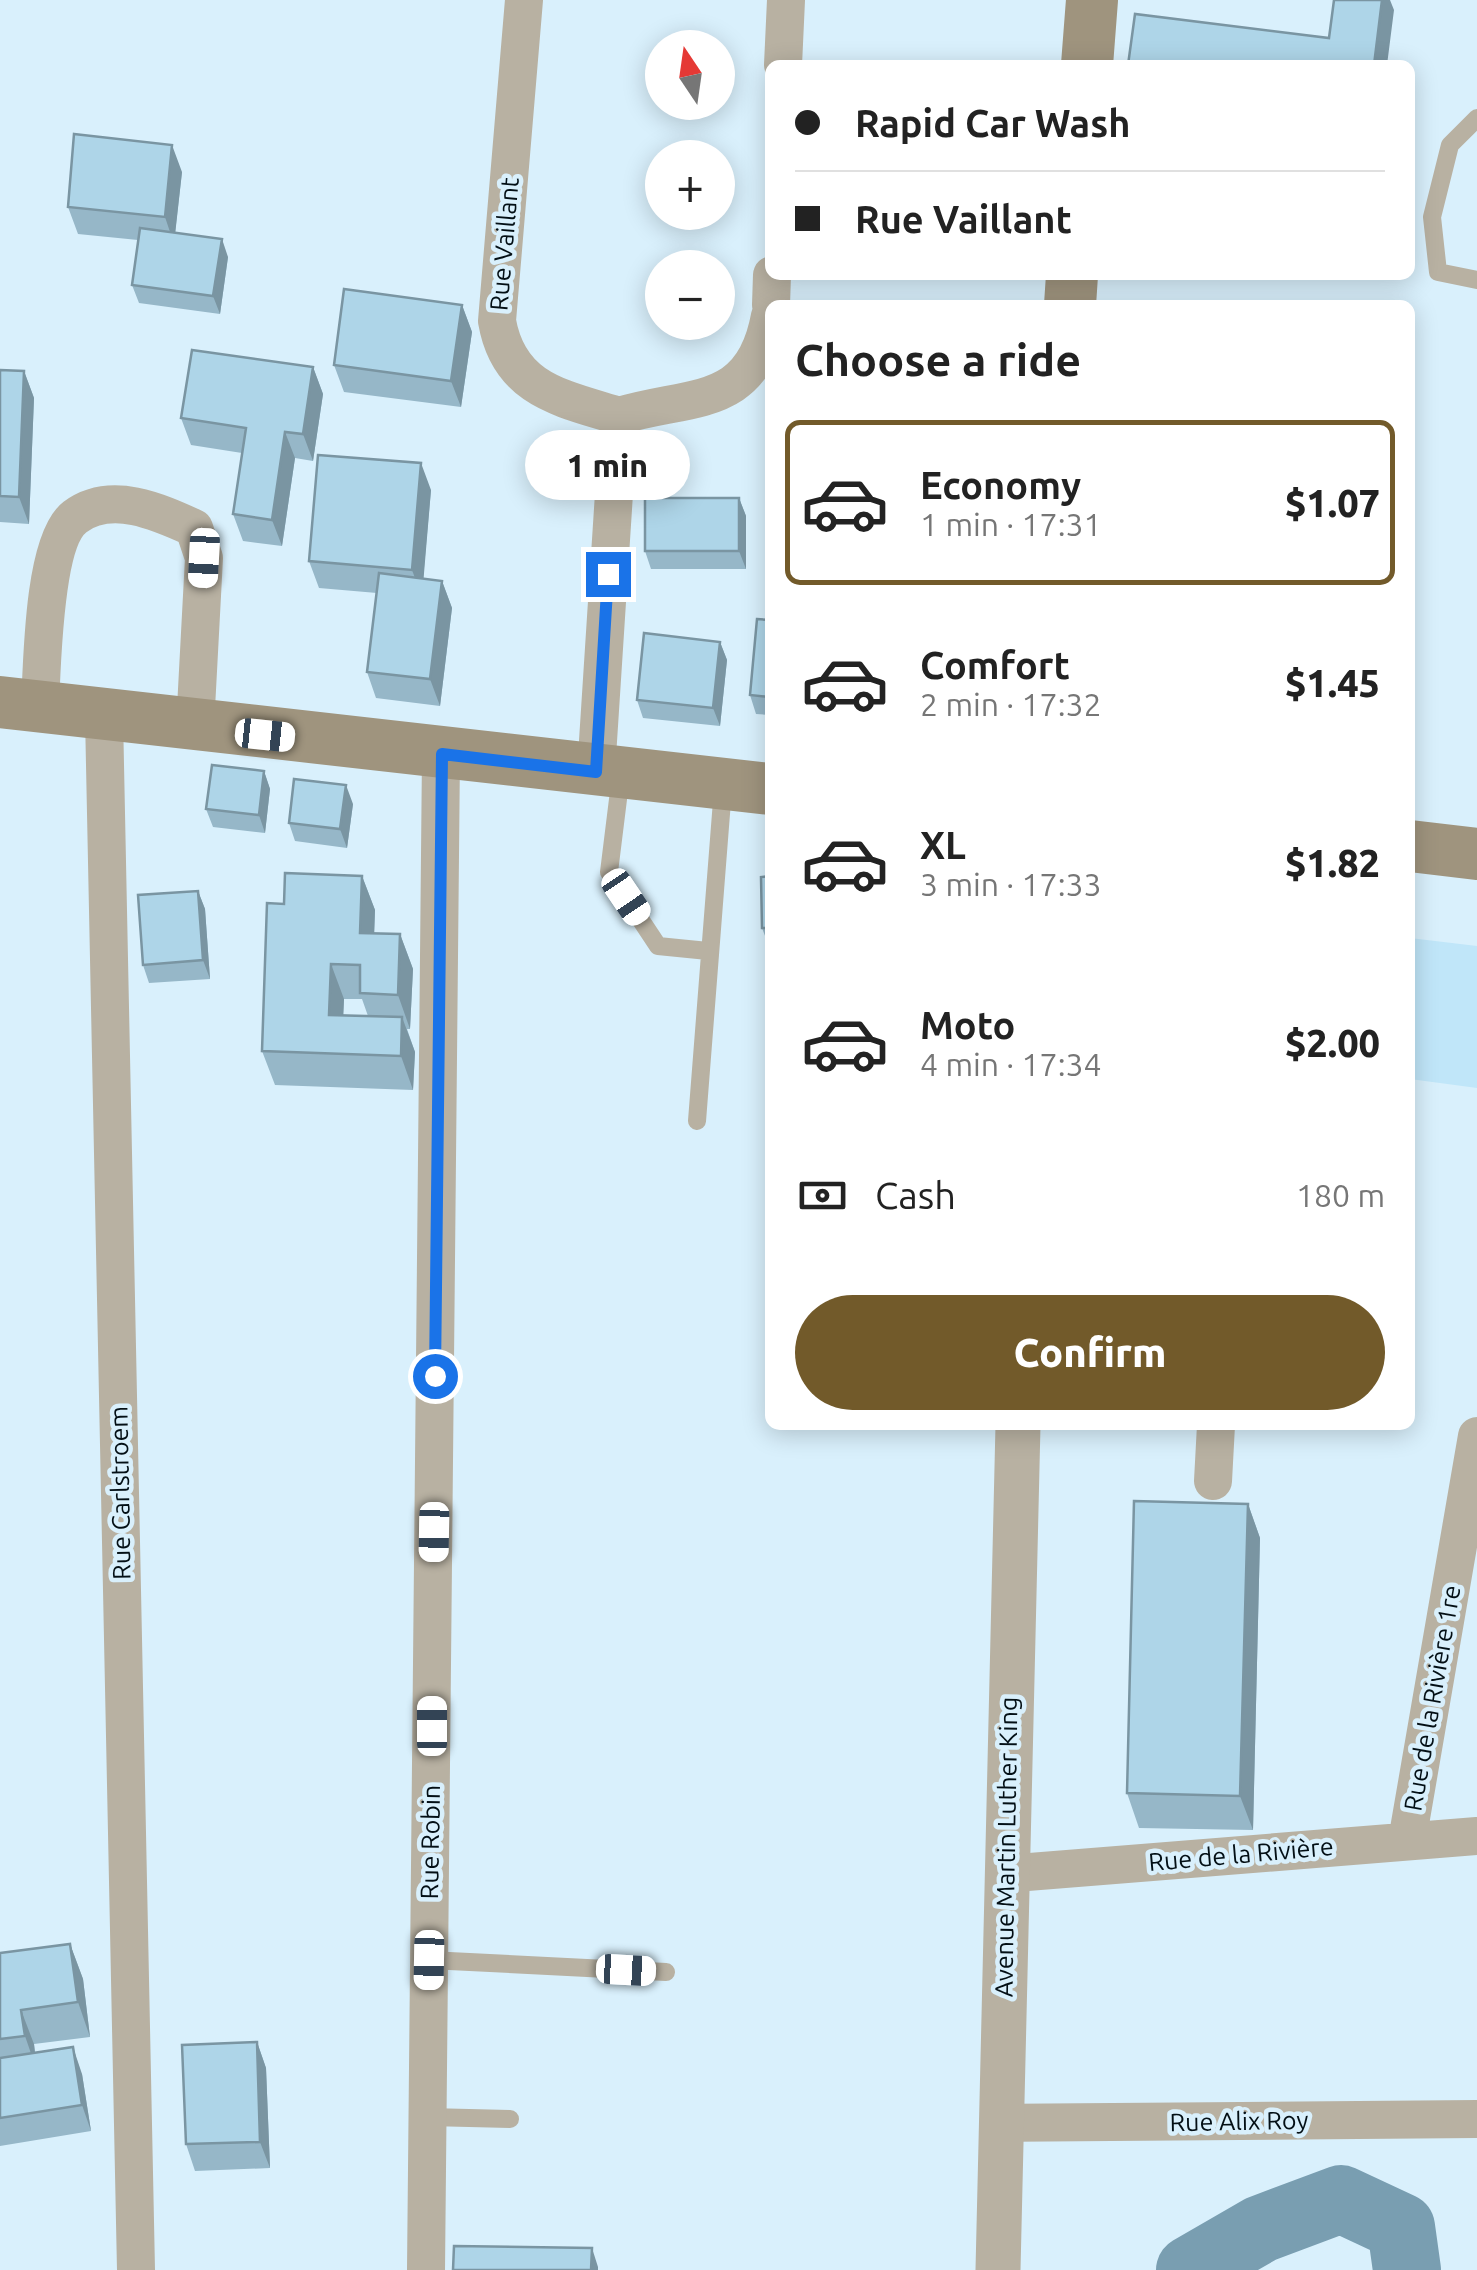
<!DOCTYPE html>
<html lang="en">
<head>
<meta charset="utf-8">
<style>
	body { margin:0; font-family:Ubuntu,sans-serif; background:#f6f6f6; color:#222; height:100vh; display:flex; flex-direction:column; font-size:38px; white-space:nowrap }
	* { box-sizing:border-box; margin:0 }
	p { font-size:32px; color:#767676 }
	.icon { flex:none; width:55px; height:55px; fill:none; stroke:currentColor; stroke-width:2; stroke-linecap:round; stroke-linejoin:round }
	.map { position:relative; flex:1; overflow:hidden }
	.sheet { position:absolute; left:765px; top:300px; width:650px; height:1130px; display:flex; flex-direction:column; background:#fff; border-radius:15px; box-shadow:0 5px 25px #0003 }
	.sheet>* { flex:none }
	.top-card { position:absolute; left:765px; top:60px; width:650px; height:220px; border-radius:15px; box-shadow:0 5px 25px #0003; display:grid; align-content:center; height:220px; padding:0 30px; background:#fff }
	.needle { width:65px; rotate:347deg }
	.fabs { position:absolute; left:645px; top:30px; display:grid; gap:20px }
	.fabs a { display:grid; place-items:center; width:90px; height:90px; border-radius:50%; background:#fff; box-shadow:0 5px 25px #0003; font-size:50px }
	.end { position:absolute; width:45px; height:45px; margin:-22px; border:12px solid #1a73e8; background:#fff; box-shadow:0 0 0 5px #fff }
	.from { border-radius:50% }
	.bubble { position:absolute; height:70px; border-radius:35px; background:#fff; box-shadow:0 5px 25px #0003; font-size:32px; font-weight:800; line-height:70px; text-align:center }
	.car { position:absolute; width:30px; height:60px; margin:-30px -15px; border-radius:12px; box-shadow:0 0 8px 2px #0007; background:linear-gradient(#fff 24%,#345 0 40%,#fff 0 76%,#345 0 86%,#fff 0) }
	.top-card b { display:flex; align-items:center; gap:35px; height:95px; font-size:38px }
	.top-card b+b { border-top:2px solid #e0e0e0 }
	.top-card i { width:25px; height:25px; background:#222 }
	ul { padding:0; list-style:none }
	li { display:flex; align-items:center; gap:30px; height:165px; margin:0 20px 15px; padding:0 10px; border:5px solid transparent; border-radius:15px }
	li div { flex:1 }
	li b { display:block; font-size:38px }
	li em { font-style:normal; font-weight:800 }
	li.selected { border-color:#725a2a }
	li>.icon { width:90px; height:90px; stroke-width:1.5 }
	h2 { padding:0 30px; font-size:45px; line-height:120px }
	.pay { display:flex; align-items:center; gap:25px; height:110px; padding:0 30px; font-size:38px }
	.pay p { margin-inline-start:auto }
	.button { display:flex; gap:20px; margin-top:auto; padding:20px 30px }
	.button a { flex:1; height:115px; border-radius:60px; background:#725a2a; color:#fff; font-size:40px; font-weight:800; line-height:115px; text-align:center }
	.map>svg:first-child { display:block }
	.built { fill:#c0e6f9 }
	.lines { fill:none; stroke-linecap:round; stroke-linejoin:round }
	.river { stroke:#799eb1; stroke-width:68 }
	.service { stroke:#b8b1a2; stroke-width:18 }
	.minor { stroke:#b8b1a2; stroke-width:38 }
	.tertiary { stroke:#b8b1a2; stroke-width:45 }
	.secondary { stroke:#9f947e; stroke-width:52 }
	.wall { fill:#96b7c8; fill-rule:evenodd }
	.shaded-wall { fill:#7a95a2 }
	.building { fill:#aed5e8; stroke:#7a95a2; stroke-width:2.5 }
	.route { stroke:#1a73e8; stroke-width:12 }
	.labels { text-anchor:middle; stroke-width:9; stroke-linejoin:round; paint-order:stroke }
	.street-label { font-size:25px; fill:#030f15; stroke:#d9f0fc }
</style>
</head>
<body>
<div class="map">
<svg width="1477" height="2270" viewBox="0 0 1477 2270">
	<rect width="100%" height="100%" fill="#d9f0fc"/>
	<path class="built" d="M1410,938L1477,946V1088L1410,1079Z"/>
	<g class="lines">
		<path class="river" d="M1190,2270L1261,2229L1341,2199L1401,2227L1407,2270"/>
		<path class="service" d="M1477,118L1450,145L1432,217L1438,272L1477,280
			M621,775L609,872L658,946L708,951
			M697,1121L723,788
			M429,1960L666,1972
			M428,2117L510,2119"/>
		<path class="minor" d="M524,0L497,321C509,390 561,398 619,416L596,772
			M783,65L786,0
			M771,305L772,275
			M619,416C691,394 753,410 770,316
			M40,707C42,668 43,541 75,517C111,490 159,512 194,528L204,558L195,727
			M104,716L136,2270
			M1213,1481L1216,1425
			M1407,1841L1477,1436
			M1004,1874L1477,1836
			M1000,2123L1477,2119
			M426,2270L441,754"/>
		<path class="tertiary" d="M998,2270L1018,1425"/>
		<path class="secondary" d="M1087,65L1092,0
			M1070,305L1072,275
			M0,702L770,789
			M1410,846L1477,854"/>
	</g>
	<path class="wall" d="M182,172L175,233L228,257L220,314L139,303L132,285L138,240L78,234L68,207Z
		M462,305L472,332L461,407L344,392L334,365Z
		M313,367L323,394L313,461L295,458L282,546L243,541L233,514L242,453L191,445L181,418Z
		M0,370L24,371L34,398L29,524L0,522Z
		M431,490L423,579L442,581L452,608L440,706L376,698L367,672L377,593L319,588L309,561Z
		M739,498L746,516V569H651L645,551Z
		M770,620V715L756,714L750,695Z
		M720,642L727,660L720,726L643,718L637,700Z
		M264,771L270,789L265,833L213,827L206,809Z
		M353,804L347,848L295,841L289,823Z
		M362,876L375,910L374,934H400L413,969L410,1029H407L415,1052L413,1090L275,1085L262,1051L284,904ZM344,999H362L368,1016L343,1015Z
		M770,876V949L762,928Z
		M198,891L205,909L210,979L149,983L143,965Z
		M1248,1504L1260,1538L1253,1830L1139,1828L1127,1793Z
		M70,1944L83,1979L90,2037L34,2044L35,2053L82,2074L91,2131L0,2146V1953Z
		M257,2042L266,2068L270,2168L195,2171L186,2144Z"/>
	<path class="shaded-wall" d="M1382,0H1390L1394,10L1387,65H1374Z
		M172,145L182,172L174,244L165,217Z
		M222,239L228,257L220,314L213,296Z
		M462,305L472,332L461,407L451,381Z
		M313,367L323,394L313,461L303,434Z
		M24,371L34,398L29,524L19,497Z
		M285,432L295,458L282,546L272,520Z
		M421,463L431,490L422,597L412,570Z
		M739,498L746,516V569L739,551Z
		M442,581L452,608L440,706L430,679Z
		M720,642L727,660L720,726L713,708Z
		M264,771L270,789L265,833L259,815Z
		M346,785L353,804L347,848L340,829Z
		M362,876L375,910L373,968L360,933Z
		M198,891L205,909L210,979L203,960Z
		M400,934L413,969L410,1029L398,995Z
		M331,964L344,999L342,1049L329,1015Z
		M402,1017L415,1052L413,1090L401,1056Z
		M1248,1504L1260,1538L1253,1830L1240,1796Z
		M70,1944L83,1979L90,2037L78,2002Z
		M21,2010L34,2044L37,2071L25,2036Z
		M257,2042L266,2068L270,2168L260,2142Z
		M73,2047L82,2074L91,2131L82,2105Z
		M592,2248L598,2267V2270H591Z"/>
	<path class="building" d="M1334,0H1382L1374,65H1128L1135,14L1329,38Z
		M74,134L172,145L165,217L68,207Z
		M140,228L222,239L213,296L132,285Z
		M344,289L462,305L451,381L334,365Z
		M192,350L313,367L303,434L285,432L272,520L233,514L246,428L181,418Z
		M0,370L24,371L19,497L0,496Z
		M318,455L421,463L412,570L309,561Z
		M645,498H739V551H645Z
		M379,573L442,581L430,679L367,672Z
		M757,619L770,620V697L750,695Z
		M644,633L720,642L713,708L637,700Z
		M212,765L264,771L259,815L206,809Z
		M294,779L346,785L340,829L289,823Z
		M285,873L362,876L360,933L400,934L398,995L360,993V965L331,964L329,1015L402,1017L401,1056L262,1051L267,903L284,904Z
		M770,876V928H762L761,877Z
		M198,891L203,960L143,965L138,895Z
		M1134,1501L1248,1504L1240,1796L1127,1793Z
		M70,1944L78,2002L21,2010L25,2036L0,2039V1953Z
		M257,2042L260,2142L186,2144L182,2045Z
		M73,2047L82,2105L0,2118V2058Z
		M454,2246L592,2248L591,2270H453Z"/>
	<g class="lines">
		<path class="route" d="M435,1376L442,754L596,772L608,574"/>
	</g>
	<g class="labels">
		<g class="street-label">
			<text transform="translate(504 244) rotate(-85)" y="9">Rue Vaillant</text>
			<text transform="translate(120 1493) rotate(-91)" y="9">Rue Carlstroem</text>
			<text transform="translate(1432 1698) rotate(-80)" y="9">Rue de la Rivière 1re</text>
			<text transform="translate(430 1842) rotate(-89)" y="9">Rue Robin</text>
			<text transform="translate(1006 1847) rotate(-89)" y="9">Avenue Martin Luther King</text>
			<text transform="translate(1241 1854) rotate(-5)" y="9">Rue de la Rivière</text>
			<text transform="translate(1239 2121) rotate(-1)" y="9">Rue Alix Roy</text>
		</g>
	</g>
</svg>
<div class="fabs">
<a><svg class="needle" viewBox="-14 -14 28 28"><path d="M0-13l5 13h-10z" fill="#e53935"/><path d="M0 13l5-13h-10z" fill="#767676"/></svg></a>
<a>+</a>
<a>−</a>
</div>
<i class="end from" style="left:435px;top:1376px"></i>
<i class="end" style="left:608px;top:574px"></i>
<div class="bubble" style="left:525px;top:430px;width:165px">1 min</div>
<i class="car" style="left:204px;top:558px;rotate:183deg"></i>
<i class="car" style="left:265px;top:735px;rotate:96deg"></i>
<i class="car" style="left:626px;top:897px;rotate:146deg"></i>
<i class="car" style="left:434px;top:1532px;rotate:181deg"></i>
<i class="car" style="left:432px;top:1726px;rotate:0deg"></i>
<i class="car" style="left:429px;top:1960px;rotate:181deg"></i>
<i class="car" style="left:626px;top:1970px;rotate:93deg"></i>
<div class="top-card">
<b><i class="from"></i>Rapid Car Wash</b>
<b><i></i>Rue Vaillant</b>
</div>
<section class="sheet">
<h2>Choose a ride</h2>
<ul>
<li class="selected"><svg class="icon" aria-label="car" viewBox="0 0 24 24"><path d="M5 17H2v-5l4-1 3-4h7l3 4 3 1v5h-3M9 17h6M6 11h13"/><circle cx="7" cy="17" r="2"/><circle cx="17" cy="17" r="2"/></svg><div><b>Economy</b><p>1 min · 17:31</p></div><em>$1.07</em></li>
<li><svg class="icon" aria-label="car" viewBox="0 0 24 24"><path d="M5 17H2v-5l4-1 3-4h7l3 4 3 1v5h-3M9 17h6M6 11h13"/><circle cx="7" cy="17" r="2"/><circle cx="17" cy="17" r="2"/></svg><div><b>Comfort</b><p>2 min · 17:32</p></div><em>$1.45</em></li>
<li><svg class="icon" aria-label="car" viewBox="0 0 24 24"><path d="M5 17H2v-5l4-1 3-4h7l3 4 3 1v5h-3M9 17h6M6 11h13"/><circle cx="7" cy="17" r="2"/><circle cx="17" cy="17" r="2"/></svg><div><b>XL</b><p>3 min · 17:33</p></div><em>$1.82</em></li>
<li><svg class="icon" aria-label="car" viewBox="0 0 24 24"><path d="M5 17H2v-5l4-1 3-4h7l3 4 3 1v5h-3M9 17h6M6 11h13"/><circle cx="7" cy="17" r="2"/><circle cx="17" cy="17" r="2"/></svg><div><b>Moto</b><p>4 min · 17:34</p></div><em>$2.00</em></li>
</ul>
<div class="pay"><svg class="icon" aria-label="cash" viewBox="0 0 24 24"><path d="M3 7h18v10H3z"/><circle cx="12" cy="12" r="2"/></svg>Cash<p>180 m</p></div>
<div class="button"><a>Confirm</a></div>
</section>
</div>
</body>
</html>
